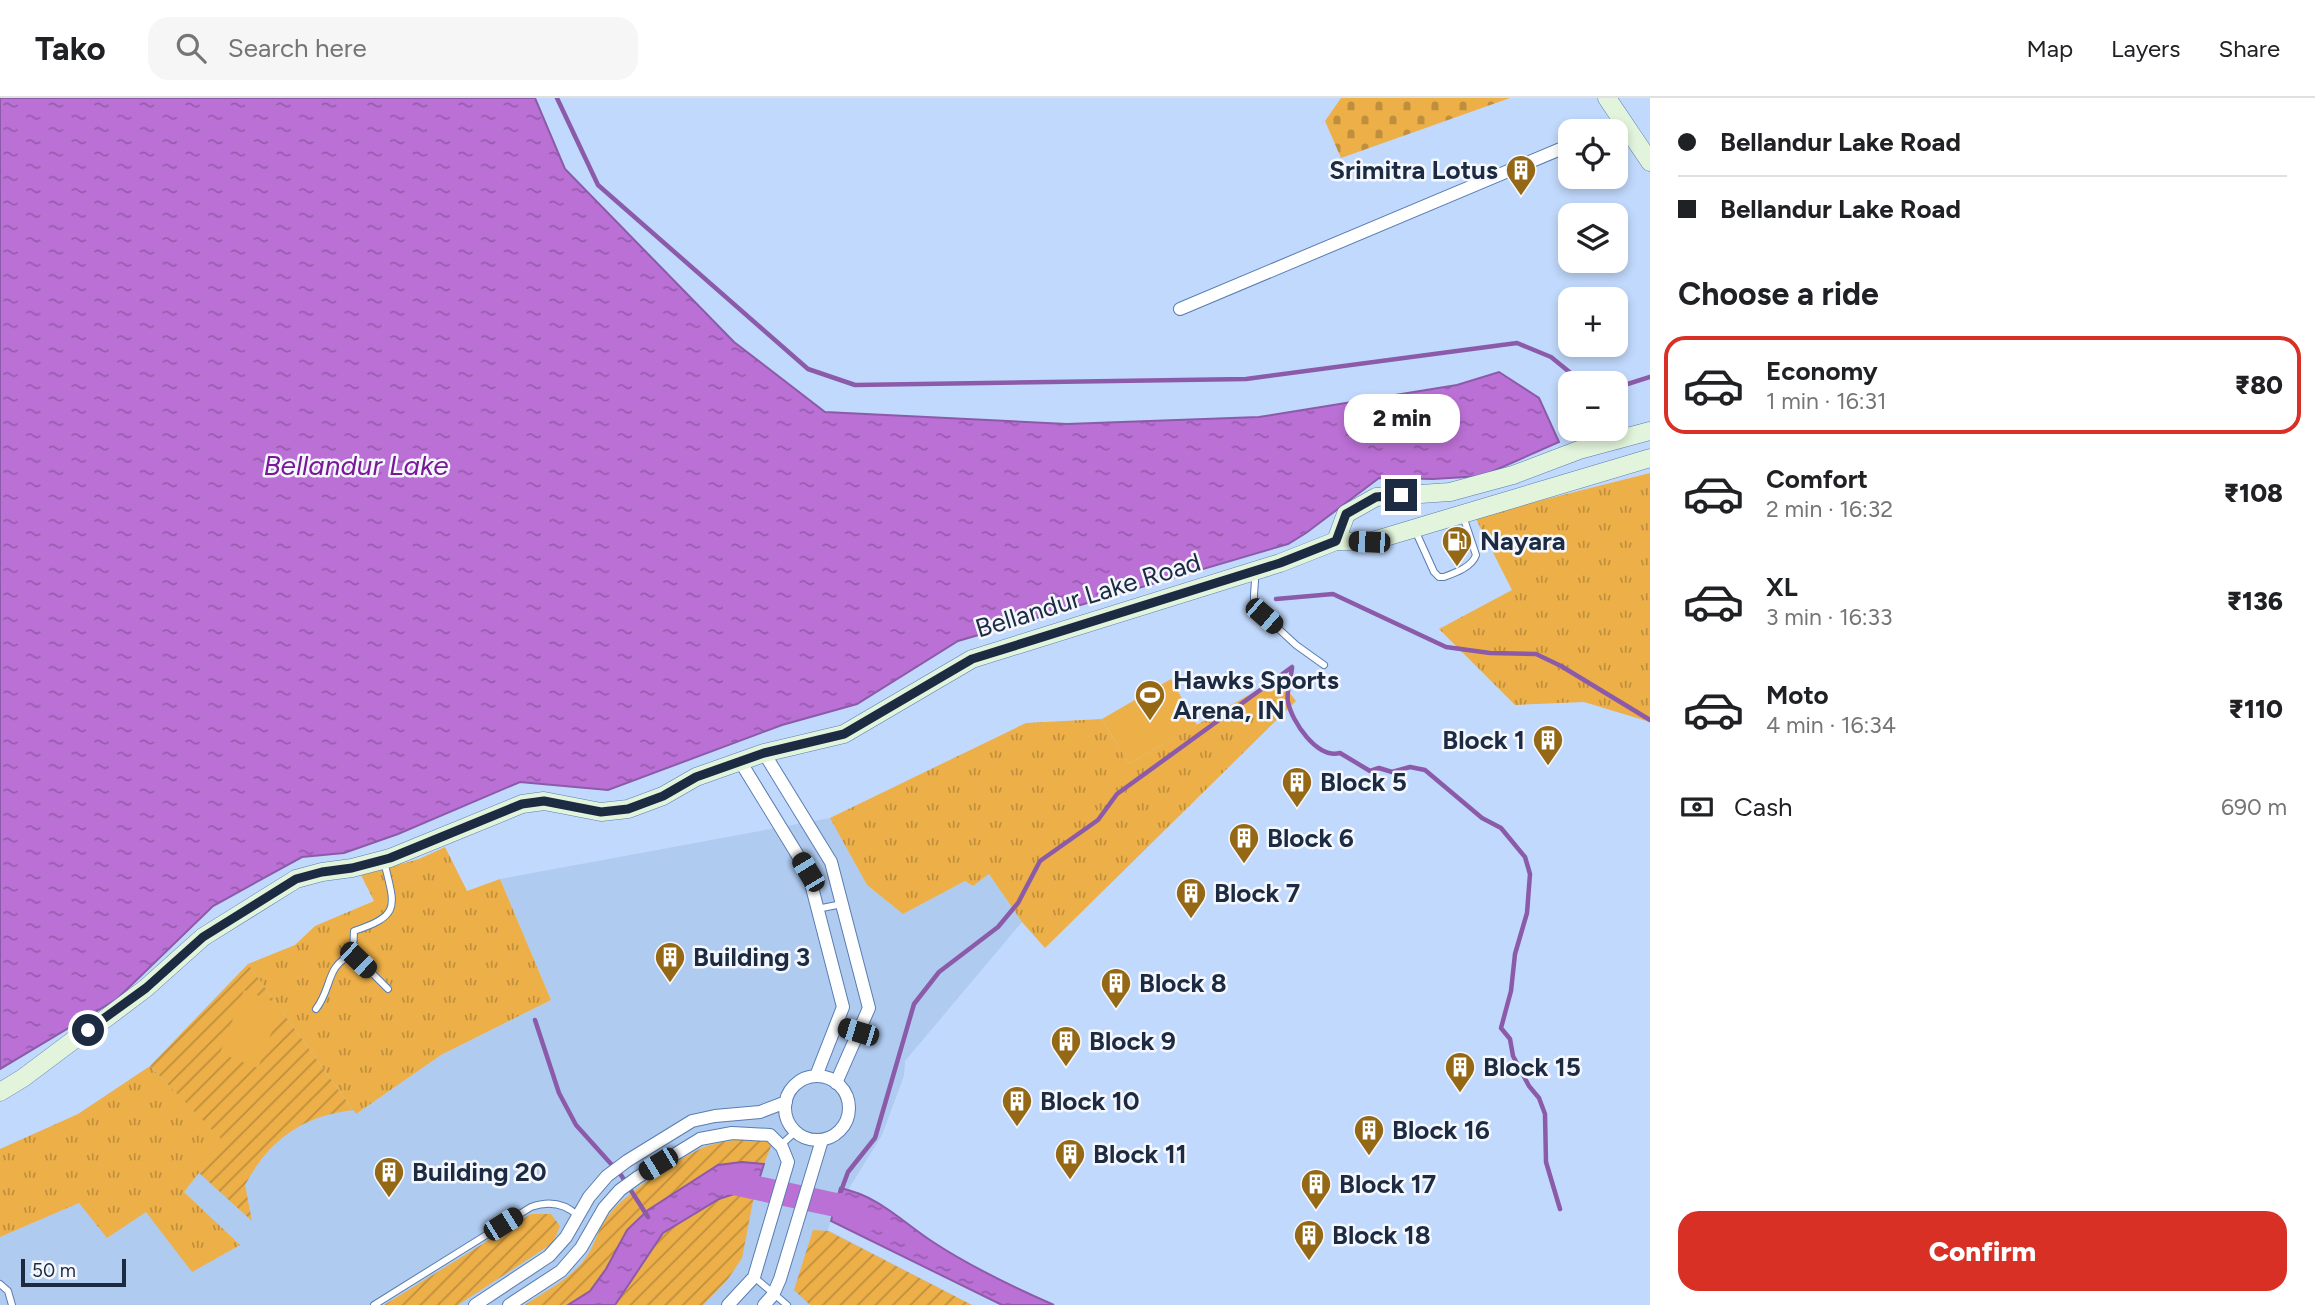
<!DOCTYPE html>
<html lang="en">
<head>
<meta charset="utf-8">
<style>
	body { margin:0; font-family:Figtree,sans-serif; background:#f6f6f6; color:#202124; height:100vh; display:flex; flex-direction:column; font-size:26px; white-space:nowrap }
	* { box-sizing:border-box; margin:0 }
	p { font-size:23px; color:#757577 }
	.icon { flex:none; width:38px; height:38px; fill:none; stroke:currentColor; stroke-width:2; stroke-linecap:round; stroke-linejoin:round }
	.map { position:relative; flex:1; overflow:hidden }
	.panel { display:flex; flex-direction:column; background:#fff; width:665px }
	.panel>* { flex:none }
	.hud { display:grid; align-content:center; height:154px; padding:0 28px; background:#fff }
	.tools { position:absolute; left:1558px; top:21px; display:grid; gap:14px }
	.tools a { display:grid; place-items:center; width:70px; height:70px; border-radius:14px; background:#fff; box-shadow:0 4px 10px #0003; font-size:35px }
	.scale { position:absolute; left:21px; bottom:18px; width:105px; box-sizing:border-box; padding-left:7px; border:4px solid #1c2b41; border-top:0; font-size:19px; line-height:24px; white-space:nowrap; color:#1c2b41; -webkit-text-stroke:5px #f4f8fe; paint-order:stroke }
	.end { position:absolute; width:32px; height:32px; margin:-16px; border:9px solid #1c2b41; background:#fff; box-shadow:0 0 0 4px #fff }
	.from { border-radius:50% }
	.bubble { position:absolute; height:49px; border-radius:21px; background:#fff; box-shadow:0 4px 10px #0003; font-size:23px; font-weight:800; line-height:49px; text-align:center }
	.car { position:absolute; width:21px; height:42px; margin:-21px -10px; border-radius:9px; box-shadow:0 0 5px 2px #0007; background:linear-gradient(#222 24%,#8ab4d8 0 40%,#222 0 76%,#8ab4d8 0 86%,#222 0) }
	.hud b { display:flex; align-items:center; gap:24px; height:66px; font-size:26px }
	.hud b+b { border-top:2px solid #e0e0e0 }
	.hud i { width:18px; height:18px; background:#202124 }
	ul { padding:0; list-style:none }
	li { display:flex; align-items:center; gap:21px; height:98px; margin:0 14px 10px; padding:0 14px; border:4px solid transparent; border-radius:21px }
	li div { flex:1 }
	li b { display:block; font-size:26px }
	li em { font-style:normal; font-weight:800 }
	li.current { border-color:#d93025 }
	li>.icon { width:63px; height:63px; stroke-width:1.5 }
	h2 { padding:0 28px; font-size:32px; line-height:84px }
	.pay { display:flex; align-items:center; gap:18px; height:77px; padding:0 28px; font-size:26px }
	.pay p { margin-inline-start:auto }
	.primary-button { display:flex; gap:14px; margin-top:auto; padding:14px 28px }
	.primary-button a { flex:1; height:80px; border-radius:21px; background:#d93025; color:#fff; font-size:28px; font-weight:800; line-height:80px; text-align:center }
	header { display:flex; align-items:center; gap:42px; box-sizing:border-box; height:98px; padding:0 35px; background:#fff; border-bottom:2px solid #e0e0e0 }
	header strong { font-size:33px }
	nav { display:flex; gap:38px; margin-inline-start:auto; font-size:24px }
	.search { width:490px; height:63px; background:#f6f6f6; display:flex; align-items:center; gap:18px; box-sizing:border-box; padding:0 24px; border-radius:21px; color:#757577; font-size:26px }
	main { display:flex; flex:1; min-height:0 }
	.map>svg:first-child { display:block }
	.built { fill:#b0cbf0 }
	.grass { fill:url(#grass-tufts) }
	.cemetery { fill:url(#cemetery-stones) }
	.garden { fill:url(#garden-furrows) }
	.pitch { fill:#edaf47 }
	.water { fill:url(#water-ripples); stroke:#8b5ba9; stroke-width:2 }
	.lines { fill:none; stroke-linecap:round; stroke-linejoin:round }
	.stream { stroke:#8b5ba9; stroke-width:4.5 }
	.river { stroke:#bb70d5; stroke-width:24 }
	.lane-casing { stroke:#587db1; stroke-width:8 }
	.street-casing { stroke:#587db1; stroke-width:14 }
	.secondary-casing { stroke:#587db1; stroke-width:19 }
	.lane { stroke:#fff; stroke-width:6 }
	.street { stroke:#fff; stroke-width:12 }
	.secondary { stroke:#e2f4db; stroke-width:18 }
	.route { stroke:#1c2b41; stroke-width:9 }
	.labels { text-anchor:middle; stroke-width:5; stroke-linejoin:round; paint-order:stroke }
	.poi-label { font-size:26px; font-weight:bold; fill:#1c2b41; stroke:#f4f8fe; text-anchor:start }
	.street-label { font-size:26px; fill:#1c2b41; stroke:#f4f8fe }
	.water-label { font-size:28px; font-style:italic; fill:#791894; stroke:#f4f8fe }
</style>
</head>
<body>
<header>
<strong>Tako</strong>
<div class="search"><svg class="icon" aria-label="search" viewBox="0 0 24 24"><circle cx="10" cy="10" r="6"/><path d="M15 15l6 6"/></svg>Search here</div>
<nav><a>Map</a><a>Layers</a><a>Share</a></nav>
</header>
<main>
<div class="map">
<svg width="1650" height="1207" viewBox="0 0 1650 1207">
	<defs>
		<pattern id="grass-tufts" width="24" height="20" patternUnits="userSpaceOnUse" patternTransform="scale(1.75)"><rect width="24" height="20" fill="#edaf47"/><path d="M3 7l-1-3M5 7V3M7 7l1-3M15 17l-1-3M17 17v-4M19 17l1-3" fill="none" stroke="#bf8f3d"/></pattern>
		<pattern id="cemetery-stones" width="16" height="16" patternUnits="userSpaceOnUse" patternTransform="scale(1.75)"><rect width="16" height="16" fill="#edaf47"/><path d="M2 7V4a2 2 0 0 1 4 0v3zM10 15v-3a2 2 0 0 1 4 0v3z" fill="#bf8f3d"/></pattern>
		<pattern id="garden-furrows" width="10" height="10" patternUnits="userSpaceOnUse" patternTransform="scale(1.75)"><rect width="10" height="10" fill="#edaf47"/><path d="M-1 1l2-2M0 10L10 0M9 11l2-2" fill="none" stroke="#bf8f3d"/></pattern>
		<pattern id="water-ripples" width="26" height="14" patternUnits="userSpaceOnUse" patternTransform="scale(1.75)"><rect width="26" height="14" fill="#bb70d5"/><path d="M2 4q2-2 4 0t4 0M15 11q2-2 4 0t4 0" fill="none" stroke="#975cae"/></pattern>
	</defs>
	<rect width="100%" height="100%" fill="#c1d9fc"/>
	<path class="built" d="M830,720L867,787L903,816L965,783L973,788L989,776L1022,824L905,963L904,978L882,1037L848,1092L840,1091L828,1132L972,1207H0V1139L79,1105L146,1113L239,1147L184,1094L223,1043L150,968L248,866L356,1016L441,957L551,902L500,781Z"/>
	<path class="grass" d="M1650,375V624L1584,604L1515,607L1439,531L1512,492L1475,419Z
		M1278,580L1296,603L1045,850L1022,824L989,776L973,788L965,783L903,816L867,787L830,720L1026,625L1102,621L1129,666Z
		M445,749L467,793L500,781L551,902L441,957L356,1016L248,866L295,847L315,828L374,803L361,777L419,761Z
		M150,968L224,1043L184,1094L240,1147L192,1174L146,1114L107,1140L79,1105L0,1139V1051L78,1016Z"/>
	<path class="cemetery" d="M1341,0H1510L1341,60L1325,23Z"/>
	<path class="garden" d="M248,866L353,1012C302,1018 269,1042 245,1087L252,1123L199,1075L223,1043L150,968Z
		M738,1041L765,1042L772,1046L764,1066L742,1064L718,1067L694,1083L606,1171L590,1193L568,1207H525C544,1194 566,1183 581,1166C594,1152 596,1134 607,1119C626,1094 673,1064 702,1050C713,1045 727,1044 738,1041Z
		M737,1095L754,1098L742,1160L728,1181L703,1207H615L663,1135L719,1101Z
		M531,1116H551L560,1128L553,1145L458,1207H384Z
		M813,1132L828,1133L972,1207H810L794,1192Z"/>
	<path class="pitch" d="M1171,581L1197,627L1129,666L1102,621Z
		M244,892L282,907L258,970L220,955Z"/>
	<path class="water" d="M0,0H535L565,71L734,244L825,314L1067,326L1259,319L1457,287L1499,274L1539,300L1559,344L1482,378L1433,381L1379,380L1306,435L1288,446L958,543L857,606L782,627L608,692L520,684L398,736L344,755L302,759L213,808L117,901L0,971Z
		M742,1064L764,1066L754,1098L737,1095L719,1101L663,1135L615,1207H568L590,1193L606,1171L627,1132L648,1112L718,1067Z
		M840,1090C879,1098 901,1123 933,1144C971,1169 1013,1189 1054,1207H1002L831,1123Z"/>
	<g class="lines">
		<path class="stream" d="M557,0L598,87L808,271L855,287L1246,281L1517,245L1551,259L1583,285
			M1615,290L1650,279
			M1276,501L1333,496L1446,549L1490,555L1536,556L1561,568L1650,622
			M1292,570C1291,580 1286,594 1288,604C1292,624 1317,661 1340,655L1370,673L1379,670L1392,674L1410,669L1425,672L1482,720L1501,730L1525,759L1530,776L1527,815L1515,856L1511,893L1501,930L1510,941L1513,958L1529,988L1539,1000L1545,1016L1546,1064L1560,1111
			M535,922L559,995L576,1027L621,1077L648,1119
			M841,1093L848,1074L875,1040L914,906L939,874L998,829L1018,805L1040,763L1098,722L1117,696L1292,569"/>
		<path class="river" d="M724,1083L836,1107L865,1123"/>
		<g class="lane-casing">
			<path id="lane" d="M1415,432L1434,474L1439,479H1444C1455,475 1472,469 1476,457L1463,418
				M1255,475C1256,486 1252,499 1255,509L1296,547L1324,567
				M817,811L842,806
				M353,856L388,891
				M316,911C333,889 325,868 353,856L354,833C403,817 394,807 384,763
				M837,928L858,934
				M781,1047L795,1034
				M754,1179L787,1207
				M0,1186L8,1193L12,1207
				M374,1207L531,1109C548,1103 564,1105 577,1117"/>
		</g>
		<g class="street-casing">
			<path id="street" d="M1602,33L1624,24
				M1180,211L1570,47
				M764,655L831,764L869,910L836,985
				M740,663L808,774L843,909L816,978
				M785 1010a32 32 0 1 1 64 0a32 32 0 1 1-64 0Z
				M475,1207L549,1158L566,1139L589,1099L607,1078L627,1063L692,1023L715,1018L760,1014L786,1004
				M509,1207L561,1173L581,1150L604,1110L620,1092L638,1079L700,1041L732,1035L770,1037L782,1049L788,1064L754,1179L728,1207
				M764,1207L773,1197L780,1181L822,1042"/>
		</g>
		<g class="secondary-casing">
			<path id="secondary" d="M1607,0L1650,64
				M1336,443L1346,416L1376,399L1450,394L1513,377L1579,352L1650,333
				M0,994L23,980L71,944L105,921L146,890L203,839L296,781L322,774L352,770L390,760L522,706L544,703L601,714L628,711L663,698L696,679L764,655L844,636L972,561L1280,465L1336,443L1369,444L1650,360"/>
		</g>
		<use href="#lane" class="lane"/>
		<use href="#street" class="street"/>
		<use href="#secondary" class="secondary"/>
	</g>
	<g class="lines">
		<path class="route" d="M88,932L146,890L203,839L296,781L322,774L352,770L390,760L522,706L544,703L601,714L628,711L663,698L696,679L764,655L844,636L972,561L1280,465L1336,443L1346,416L1376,399L1401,397"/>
	</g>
	<defs>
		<g id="building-pin" transform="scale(1.575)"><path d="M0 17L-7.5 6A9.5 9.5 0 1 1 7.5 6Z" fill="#956815" stroke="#f4f8fe"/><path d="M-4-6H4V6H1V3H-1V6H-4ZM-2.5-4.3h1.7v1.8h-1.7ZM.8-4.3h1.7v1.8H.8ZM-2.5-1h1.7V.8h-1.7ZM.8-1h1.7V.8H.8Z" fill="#fff"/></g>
		<g id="fuel-pin" transform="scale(1.575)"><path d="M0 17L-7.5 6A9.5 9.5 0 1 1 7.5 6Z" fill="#956815" stroke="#f4f8fe"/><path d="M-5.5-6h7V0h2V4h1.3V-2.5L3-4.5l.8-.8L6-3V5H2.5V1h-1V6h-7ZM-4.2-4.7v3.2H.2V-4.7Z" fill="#fff"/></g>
		<g id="stadium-pin" transform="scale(1.575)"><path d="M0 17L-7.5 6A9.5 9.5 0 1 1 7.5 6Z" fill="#956815" stroke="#f4f8fe"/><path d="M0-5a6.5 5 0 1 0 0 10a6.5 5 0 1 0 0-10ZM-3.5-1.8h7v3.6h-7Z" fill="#fff"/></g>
	</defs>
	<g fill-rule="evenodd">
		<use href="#building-pin" x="1521" y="72"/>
		<use href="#fuel-pin" x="1457" y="443"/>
		<use href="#stadium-pin" x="1150" y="597"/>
		<use href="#building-pin" x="1548" y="642"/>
		<use href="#building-pin" x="1297" y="684"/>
		<use href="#building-pin" x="1244" y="740"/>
		<use href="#building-pin" x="1191" y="795"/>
		<use href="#building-pin" x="670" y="859"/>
		<use href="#building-pin" x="1116" y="885"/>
		<use href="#building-pin" x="1066" y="943"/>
		<use href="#building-pin" x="1460" y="969"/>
		<use href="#building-pin" x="1017" y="1003"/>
		<use href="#building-pin" x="1369" y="1032"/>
		<use href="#building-pin" x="1070" y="1056"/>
		<use href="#building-pin" x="389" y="1074"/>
		<use href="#building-pin" x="1316" y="1086"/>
		<use href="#building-pin" x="1309" y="1137"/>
	</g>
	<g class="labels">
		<g class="poi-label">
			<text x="1498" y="81" text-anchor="end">Srimitra Lotus</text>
			<text x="1480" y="452">Nayara</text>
			<text x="1173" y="591">Hawks Sports<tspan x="1173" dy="30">Arena, IN</tspan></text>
			<text x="1525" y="651" text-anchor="end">Block 1</text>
			<text x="1320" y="693">Block 5</text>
			<text x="1267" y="749">Block 6</text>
			<text x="1214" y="804">Block 7</text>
			<text x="693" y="868">Building 3</text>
			<text x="1139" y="894">Block 8</text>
			<text x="1089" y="952">Block 9</text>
			<text x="1483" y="978">Block 15</text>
			<text x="1040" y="1012">Block 10</text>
			<text x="1392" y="1041">Block 16</text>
			<text x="1093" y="1065">Block 11</text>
			<text x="412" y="1083">Building 20</text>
			<text x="1339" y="1095">Block 17</text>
			<text x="1332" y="1146">Block 18</text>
		</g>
		<g class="street-label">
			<text transform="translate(1088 497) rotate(-17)" y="9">Bellandur Lake Road</text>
		</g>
		<g class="water-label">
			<text x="356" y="377">Bellandur Lake</text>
		</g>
	</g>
</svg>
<div class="tools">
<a><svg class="icon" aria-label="locate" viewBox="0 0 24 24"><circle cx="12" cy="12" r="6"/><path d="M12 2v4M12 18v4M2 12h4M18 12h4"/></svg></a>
<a><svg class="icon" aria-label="layers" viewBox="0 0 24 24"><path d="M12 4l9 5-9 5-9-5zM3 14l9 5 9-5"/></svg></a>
<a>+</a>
<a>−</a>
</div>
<div class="scale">50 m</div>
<i class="end from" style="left:88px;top:932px"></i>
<i class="end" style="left:1401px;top:397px"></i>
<div class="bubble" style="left:1344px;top:296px;width:116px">2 min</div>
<i class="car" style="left:1369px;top:444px;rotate:272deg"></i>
<i class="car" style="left:1264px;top:518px;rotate:131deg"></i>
<i class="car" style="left:808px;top:774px;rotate:329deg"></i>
<i class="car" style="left:358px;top:862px;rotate:134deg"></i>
<i class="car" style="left:858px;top:934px;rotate:287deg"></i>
<i class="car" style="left:658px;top:1066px;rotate:239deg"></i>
<i class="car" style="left:503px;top:1126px;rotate:58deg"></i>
</div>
<section class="panel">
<div class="hud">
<b><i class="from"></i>Bellandur Lake Road</b>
<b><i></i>Bellandur Lake Road</b>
</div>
<h2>Choose a ride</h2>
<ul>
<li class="current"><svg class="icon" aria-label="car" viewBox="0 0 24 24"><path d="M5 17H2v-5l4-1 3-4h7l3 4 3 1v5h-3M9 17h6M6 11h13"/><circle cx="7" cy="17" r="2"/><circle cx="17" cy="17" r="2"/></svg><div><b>Economy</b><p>1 min · 16:31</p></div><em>₹80</em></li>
<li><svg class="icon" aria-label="car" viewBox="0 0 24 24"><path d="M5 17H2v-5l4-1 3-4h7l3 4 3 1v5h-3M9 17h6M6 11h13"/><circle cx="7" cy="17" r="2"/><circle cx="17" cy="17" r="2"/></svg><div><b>Comfort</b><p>2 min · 16:32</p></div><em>₹108</em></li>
<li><svg class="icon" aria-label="car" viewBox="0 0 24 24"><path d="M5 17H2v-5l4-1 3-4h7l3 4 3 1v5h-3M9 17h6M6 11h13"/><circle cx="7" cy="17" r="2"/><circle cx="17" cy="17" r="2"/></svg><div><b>XL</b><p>3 min · 16:33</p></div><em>₹136</em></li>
<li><svg class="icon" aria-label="car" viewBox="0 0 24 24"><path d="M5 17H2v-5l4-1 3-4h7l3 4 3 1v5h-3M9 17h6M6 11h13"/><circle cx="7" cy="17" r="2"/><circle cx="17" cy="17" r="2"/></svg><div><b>Moto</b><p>4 min · 16:34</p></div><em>₹110</em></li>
</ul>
<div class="pay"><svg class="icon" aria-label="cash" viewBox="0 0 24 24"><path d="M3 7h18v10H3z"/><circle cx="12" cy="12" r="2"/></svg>Cash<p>690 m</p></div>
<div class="primary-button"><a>Confirm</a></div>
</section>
</main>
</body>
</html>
